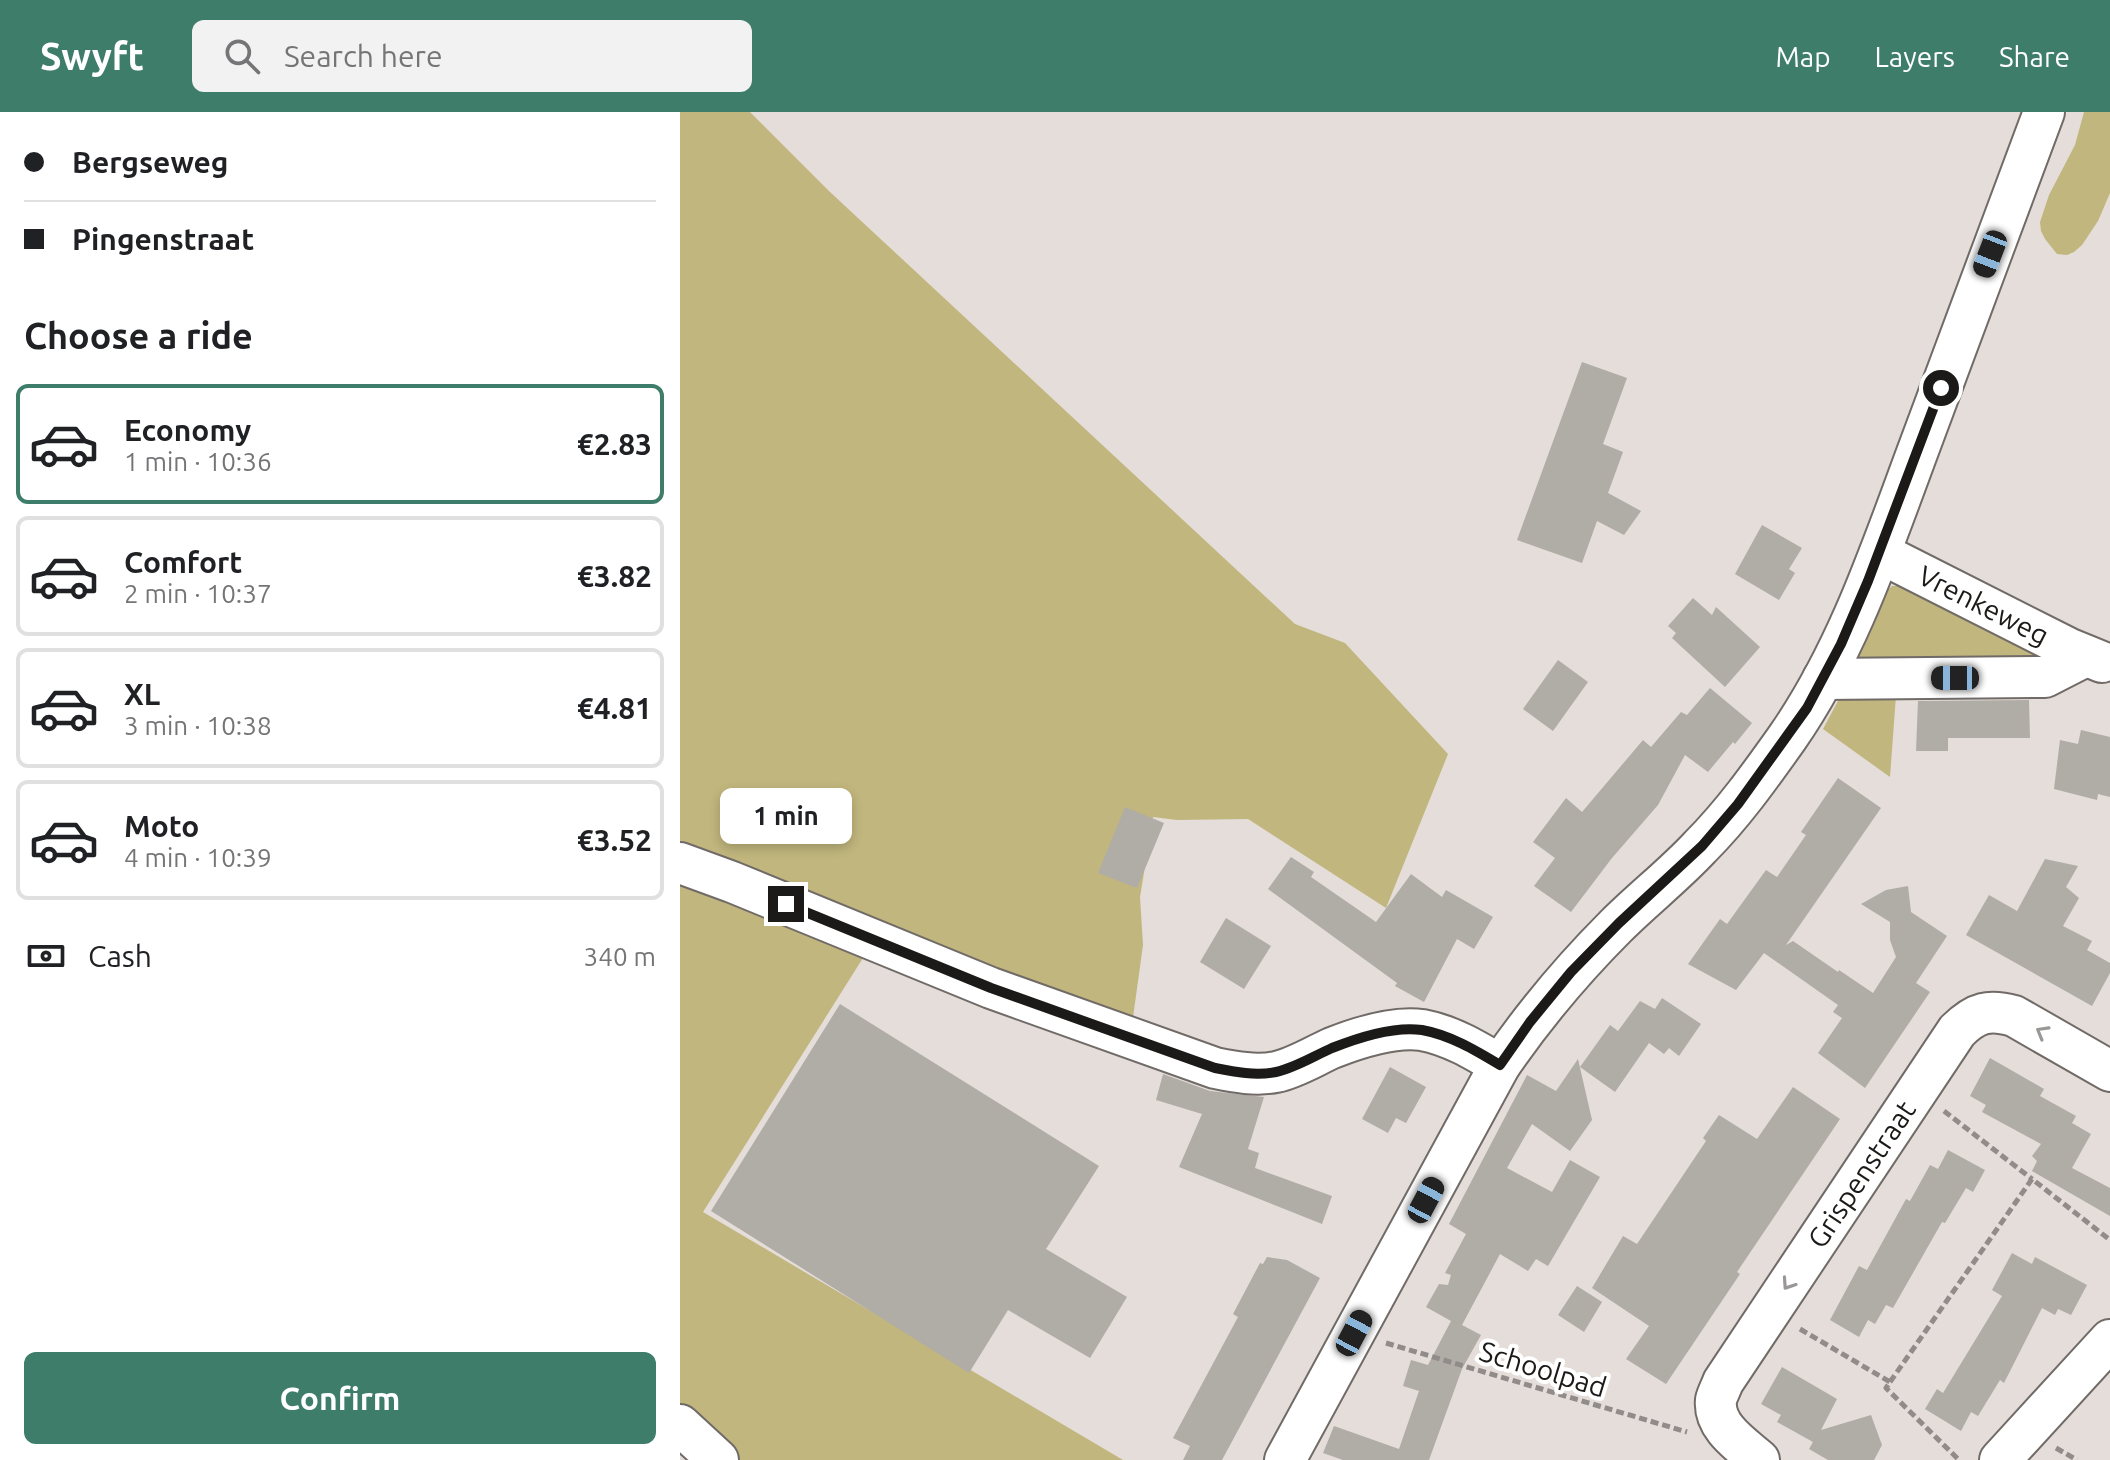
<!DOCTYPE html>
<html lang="en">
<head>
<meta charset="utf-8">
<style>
	body { margin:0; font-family:Ubuntu,sans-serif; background:#f2f2f2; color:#202124; height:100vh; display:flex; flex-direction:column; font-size:30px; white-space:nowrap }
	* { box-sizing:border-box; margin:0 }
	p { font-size:26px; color:#757577 }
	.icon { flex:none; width:44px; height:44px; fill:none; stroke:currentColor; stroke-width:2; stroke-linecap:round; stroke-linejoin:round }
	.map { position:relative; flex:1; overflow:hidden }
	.details { display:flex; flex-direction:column; background:#fff; width:680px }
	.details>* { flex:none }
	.guide { display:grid; align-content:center; height:176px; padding:0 24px; background:#fff }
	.end { position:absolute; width:36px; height:36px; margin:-18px; border:10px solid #1c1a18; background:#fff; box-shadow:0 0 0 4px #fff }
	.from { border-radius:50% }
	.bubble { position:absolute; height:56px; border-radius:12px; background:#fff; box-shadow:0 4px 12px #0003; font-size:26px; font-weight:700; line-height:56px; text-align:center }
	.car { position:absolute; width:24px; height:48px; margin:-24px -12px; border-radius:10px; box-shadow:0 0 6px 2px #0007; background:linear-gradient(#222 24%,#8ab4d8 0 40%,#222 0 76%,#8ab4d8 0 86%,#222 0) }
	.guide b { display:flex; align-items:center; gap:28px; height:76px; font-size:30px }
	.guide b+b { border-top:2px solid #e0e0e0 }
	.guide i { width:20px; height:20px; background:#202124 }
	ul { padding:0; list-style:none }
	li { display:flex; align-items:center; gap:24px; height:120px; margin:0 16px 12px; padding:0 8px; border:4px solid #e0e0e0; border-radius:12px }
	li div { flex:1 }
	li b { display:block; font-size:30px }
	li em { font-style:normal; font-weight:700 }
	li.on { border-color:#3d7d6a }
	li>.icon { width:72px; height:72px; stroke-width:1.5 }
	h2 { padding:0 24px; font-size:36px; line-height:96px }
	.pay { display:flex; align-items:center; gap:20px; height:88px; padding:0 24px; font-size:30px }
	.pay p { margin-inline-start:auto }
	.primary-button { display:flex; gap:16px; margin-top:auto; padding:16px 24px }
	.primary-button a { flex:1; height:92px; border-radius:12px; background:#3d7d6a; color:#fff; font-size:32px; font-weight:700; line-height:92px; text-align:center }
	header { display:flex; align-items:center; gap:48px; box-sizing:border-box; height:112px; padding:0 40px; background:#3d7d6a; color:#fff }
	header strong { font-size:38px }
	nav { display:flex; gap:44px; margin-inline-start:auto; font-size:28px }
	.search { width:560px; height:72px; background:#f2f2f2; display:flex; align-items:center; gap:20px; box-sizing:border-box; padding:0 28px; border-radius:12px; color:#757577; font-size:30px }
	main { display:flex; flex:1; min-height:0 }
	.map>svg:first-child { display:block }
	.green { fill:#c1b67d }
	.building { fill:#b0aca6 }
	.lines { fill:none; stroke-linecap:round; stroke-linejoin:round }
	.minor-casing { stroke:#716b68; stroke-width:44 }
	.path { stroke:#918c89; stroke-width:5; stroke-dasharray:8 4; stroke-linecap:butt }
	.minor { stroke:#fff; stroke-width:40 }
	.oneway { stroke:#999897 }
	.route { stroke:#1c1a18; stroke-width:10 }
	.labels { text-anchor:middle; stroke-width:8; stroke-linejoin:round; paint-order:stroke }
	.street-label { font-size:28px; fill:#1c1a18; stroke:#fff }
</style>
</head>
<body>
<header>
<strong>Swyft</strong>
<div class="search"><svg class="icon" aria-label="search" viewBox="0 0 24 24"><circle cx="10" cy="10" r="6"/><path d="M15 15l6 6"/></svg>Search here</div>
<nav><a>Map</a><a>Layers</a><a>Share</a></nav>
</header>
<main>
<section class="details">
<div class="guide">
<b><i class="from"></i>Bergseweg</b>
<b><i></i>Pingenstraat</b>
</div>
<h2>Choose a ride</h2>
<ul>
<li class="on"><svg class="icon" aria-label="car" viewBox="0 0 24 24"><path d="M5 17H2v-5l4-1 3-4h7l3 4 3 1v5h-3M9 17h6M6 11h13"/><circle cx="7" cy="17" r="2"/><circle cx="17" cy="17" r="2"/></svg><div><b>Economy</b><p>1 min · 10:36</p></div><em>€2.83</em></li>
<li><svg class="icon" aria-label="car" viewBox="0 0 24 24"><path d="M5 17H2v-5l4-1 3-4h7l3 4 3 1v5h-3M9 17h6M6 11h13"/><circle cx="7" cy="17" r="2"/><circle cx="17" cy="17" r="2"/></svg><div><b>Comfort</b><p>2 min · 10:37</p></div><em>€3.82</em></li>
<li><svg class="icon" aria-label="car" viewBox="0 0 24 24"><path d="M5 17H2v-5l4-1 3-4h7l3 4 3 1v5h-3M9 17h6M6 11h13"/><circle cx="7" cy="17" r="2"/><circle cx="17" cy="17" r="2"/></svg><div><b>XL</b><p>3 min · 10:38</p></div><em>€4.81</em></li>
<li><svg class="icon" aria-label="car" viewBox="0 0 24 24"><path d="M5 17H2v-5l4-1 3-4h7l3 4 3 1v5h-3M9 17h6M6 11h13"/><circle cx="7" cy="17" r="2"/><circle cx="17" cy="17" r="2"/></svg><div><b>Moto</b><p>4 min · 10:39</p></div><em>€3.52</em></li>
</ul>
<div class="pay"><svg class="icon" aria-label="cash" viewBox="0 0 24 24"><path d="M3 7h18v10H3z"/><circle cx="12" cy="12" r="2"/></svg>Cash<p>340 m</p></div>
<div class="primary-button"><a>Confirm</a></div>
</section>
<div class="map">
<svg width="1430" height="1348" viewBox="0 0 1430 1348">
	<rect width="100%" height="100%" fill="#e4ddd9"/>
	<path class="green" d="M0,0H70L150,80L615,512L665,531L768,642L706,796L568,707L497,708L473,705L460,785L463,833L451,920L0,745Z
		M1404,0H1430V81L1418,109L1402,133L1394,140L1387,143L1377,142L1365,127L1361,119L1360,110L1369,83L1395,33Z
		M1212,474H1231L1365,541L1357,553L1167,556L1195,490Z
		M1217,570L1210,665L1143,617L1167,572Z
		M0,759L188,838L23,1100L443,1348H59L0,1293Z"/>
	<path class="building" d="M902,250L947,266L923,332L943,340L928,381L961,399L944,423L917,409L902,451L837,428Z
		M1082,413L1122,436L1109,457L1115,461L1099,488L1055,462Z
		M1013,486L1032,503L1036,495L1080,535L1045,575L992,526L996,521L988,514Z
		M878,548L908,570L873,619L843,597Z
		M1030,576L1072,611L1055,632L1053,630L1028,660L1005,643L978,693L932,746L891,800L854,774L875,746L853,730L886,686L902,700L963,628L971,635L1001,600L1007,603Z
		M1349,588L1350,626H1268V639H1236L1238,589Z
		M1401,618L1430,625V685L1418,682L1417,688L1374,677L1380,628L1398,632Z
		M1158,666L1201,696L1106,833L1113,829L1158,860L1159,858L1193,881L1216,845L1210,828V810L1181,792L1206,778L1228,774L1231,800L1267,824L1236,871L1250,880L1185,976L1138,941L1162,906L1153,900L1158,893L1084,841L1056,878L1008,852L1040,807L1047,812L1086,758L1097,765L1126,723L1121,720Z
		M445,695L484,711L457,776L418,761Z
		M611,745L634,760L631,765L696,810L731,762L762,785L766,778L813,805L794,837L777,827L744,890L715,874L717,871L588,777Z
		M1365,747L1398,754L1386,775L1399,786L1383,814L1412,829L1407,838L1430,851V861L1412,894L1286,823L1309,783L1337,799Z
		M546,806L591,834L564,877L520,850Z
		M982,886L1021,912L999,944L989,936L984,942L969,931L935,980L900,955L930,913L938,919L960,889L975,897Z
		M160,892L419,1054L366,1137L447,1185L410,1246L328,1198L289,1261L31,1099Z
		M1310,946L1364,977L1360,984L1396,1004L1392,1011L1411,1022L1392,1056L1430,1076V1104L1352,1059L1357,1049L1352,1044L1361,1032L1302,1000L1306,993L1290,984Z
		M898,947L912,1008L890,1039L852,1012L827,1056L872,1080L890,1048L920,1065L868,1154L856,1147L848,1159L820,1142L782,1213L801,1223L782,1257L749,1348H663L643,1341L654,1314L719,1337L739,1279L723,1274L731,1248L748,1253L771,1209L746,1195L759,1172L768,1173L771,1163L765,1161L786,1122L769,1112L847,963L876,979Z
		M710,955L746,975L726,1011L716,1006L708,1021L682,1007Z
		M483,962L530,979L584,985L568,1037L579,1041L575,1056L652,1084L642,1112L499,1055L522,1002L476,988Z
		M1113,975L1160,1007L1057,1160L1060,1162L986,1272L946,1247L969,1214L912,1176L943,1124L957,1132L1026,1029L1023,1026L1039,1003L1077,1027Z
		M1268,1038L1305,1058L1293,1080L1286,1076L1265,1111L1262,1110L1213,1196L1206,1193L1195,1212L1188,1208L1179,1225L1150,1208L1179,1154L1187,1158L1226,1087L1230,1089L1250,1053L1258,1057Z
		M1332,1141L1352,1152L1355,1145L1407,1173L1391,1203L1378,1197L1375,1203L1362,1196L1324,1271L1320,1268L1298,1304L1291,1300L1281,1319L1245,1297L1257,1277L1263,1281L1322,1184L1312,1178Z
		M587,1145L607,1148L640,1166L542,1348H503L510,1334L493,1326L558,1205L553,1202L580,1151L583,1152Z
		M897,1174L922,1190L904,1220L878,1203Z
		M1102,1255L1157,1287L1141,1318L1191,1303L1202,1333L1194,1348H1148L1129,1337L1133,1330L1097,1310L1101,1303L1081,1292Z"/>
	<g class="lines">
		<g class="minor-casing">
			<g id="minor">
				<path id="s1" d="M1200,441L1390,537L1422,550"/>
				<path d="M1143,567L1365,565L1406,544"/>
				<path d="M0,751L52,770L311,876L535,956C555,960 576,964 596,960C615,956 634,944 652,936C677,926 715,914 742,918C770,923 795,938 820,953"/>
				<path d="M0,1313L38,1348"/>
				<path d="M605,1348L820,953C855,902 893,857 936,814C963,787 994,763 1020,735C1053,702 1080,664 1107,626C1167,540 1201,438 1237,341C1279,227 1321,113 1364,0"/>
				<path id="s2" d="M1079,1348C1062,1333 1033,1315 1036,1288C1037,1283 1041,1276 1043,1270L1277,919C1296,900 1309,897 1334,904L1430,959"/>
				<path d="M1320,1348L1430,1228"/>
			</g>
		</g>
		<path class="path" d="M1264,999L1352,1067
			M1120,1217L1210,1270L1206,1276L1279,1348
			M706,1231L1007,1320
			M1210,1270L1352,1067L1430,1128
			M1376,1336L1397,1348"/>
		<use href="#minor" class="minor"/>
	</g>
	<defs><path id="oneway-chevron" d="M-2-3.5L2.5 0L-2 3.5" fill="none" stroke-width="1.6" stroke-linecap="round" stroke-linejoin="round" transform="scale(2)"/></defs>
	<g class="oneway">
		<use href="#oneway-chevron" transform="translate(1362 920) rotate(-150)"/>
		<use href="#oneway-chevron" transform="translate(1108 1172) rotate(124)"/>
	</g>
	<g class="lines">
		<path class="route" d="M106,792L311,876L535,956C555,960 576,964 596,960C615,956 634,944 652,936C677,926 715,914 742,918C770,923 795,938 820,953L850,910L891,860L939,811L1022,734L1058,692L1127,596L1161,532L1188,469L1261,276"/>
	</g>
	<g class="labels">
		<g class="street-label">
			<text dy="10" stroke="none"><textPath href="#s1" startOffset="116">Vrenkeweg</textPath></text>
			<text dy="10" stroke="none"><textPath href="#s2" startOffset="346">Grispenstraat</textPath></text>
			<text transform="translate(863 1257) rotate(17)" y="10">Schoolpad</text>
		</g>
	</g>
</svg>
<i class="end from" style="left:1261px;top:276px"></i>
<i class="end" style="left:106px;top:792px"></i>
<div class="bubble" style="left:40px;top:676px;width:132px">1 min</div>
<i class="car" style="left:1310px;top:142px;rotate:201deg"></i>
<i class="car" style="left:1275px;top:566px;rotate:270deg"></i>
<i class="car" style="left:746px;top:1088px;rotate:28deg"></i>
<i class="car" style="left:674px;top:1221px;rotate:28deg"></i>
</div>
</main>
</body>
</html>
